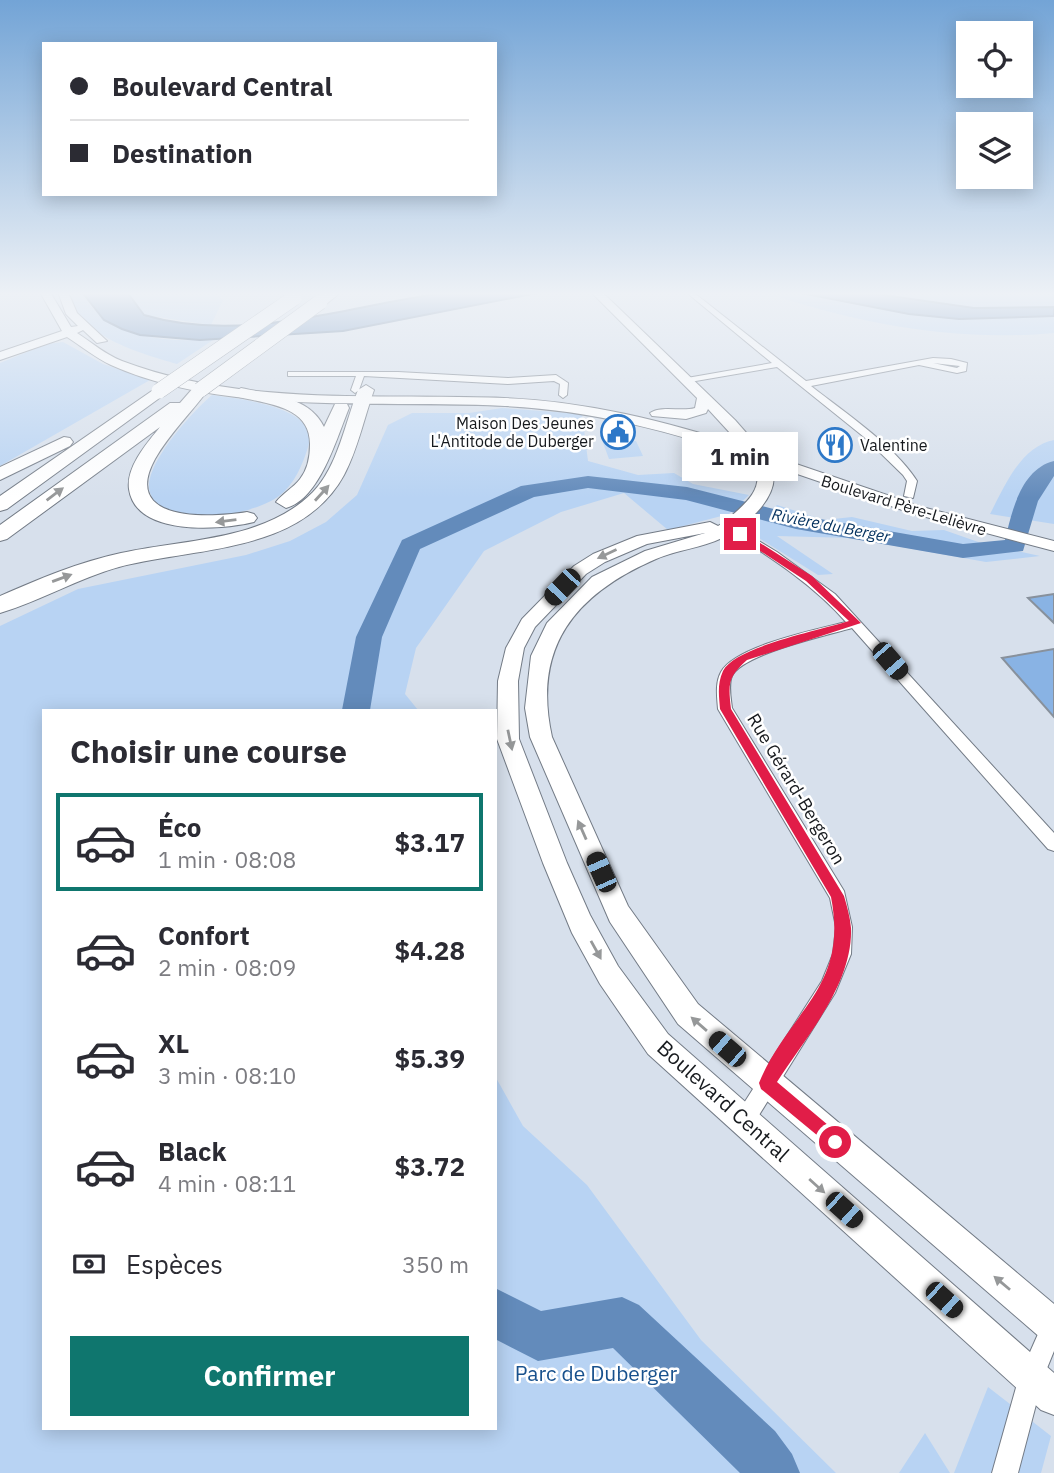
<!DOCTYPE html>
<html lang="fr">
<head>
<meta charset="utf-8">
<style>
	body { margin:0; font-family:"IBM Plex Sans",sans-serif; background:#f2f2f3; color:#2b2b33; height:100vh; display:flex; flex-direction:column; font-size:26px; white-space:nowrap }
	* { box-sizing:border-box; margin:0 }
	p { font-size:23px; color:#7c7c81 }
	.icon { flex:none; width:38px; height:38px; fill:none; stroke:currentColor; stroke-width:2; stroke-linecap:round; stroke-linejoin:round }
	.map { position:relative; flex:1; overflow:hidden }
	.drawer { position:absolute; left:42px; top:709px; width:455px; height:721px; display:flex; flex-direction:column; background:#fff; border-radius:0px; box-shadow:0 4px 18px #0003 }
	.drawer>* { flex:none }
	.banner { position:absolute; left:42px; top:42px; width:455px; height:154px; border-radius:0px; box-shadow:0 4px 18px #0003; display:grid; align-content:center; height:154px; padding:0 28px; background:#fff }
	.buttons { position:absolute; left:956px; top:21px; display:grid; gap:14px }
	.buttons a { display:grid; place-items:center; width:77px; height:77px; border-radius:0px; background:#fff; box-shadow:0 4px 18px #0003; font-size:35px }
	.end { position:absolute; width:32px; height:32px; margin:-16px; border:9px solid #e11d48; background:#fff; box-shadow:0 0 0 4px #fff }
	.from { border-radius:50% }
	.bubble { position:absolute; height:49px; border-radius:0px; background:#fff; box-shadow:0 4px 18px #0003; font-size:23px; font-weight:800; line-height:49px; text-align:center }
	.car { position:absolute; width:21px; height:42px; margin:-21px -10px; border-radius:9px; box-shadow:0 0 5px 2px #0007; background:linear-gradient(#222 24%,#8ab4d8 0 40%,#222 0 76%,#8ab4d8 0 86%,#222 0) }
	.banner b { display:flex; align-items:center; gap:24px; height:66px; font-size:26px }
	.banner b+b { border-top:2px solid #e1e1e2 }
	.banner i { width:18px; height:18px; background:#2b2b33 }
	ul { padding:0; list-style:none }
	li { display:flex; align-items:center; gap:21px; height:98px; margin:0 14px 10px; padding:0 14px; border:4px solid transparent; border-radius:0px }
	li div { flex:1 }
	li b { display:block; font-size:26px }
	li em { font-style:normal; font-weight:800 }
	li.current { border-color:#0f766e }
	li>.icon { width:63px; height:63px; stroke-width:1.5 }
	h2 { padding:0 28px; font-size:32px; line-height:84px }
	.pay { display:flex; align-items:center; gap:18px; height:77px; padding:0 28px; font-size:26px }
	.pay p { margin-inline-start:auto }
	.action { display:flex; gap:14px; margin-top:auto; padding:14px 28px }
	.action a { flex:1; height:80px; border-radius:0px; background:#0f766e; color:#fff; font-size:28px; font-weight:800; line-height:80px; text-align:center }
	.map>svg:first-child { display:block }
	.green { fill:#b8d3f3 }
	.water { fill:#638bbb; stroke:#4c698c; stroke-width:2 }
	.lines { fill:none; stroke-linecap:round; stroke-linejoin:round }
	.river { fill:#638bbb; fill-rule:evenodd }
	.building { fill:#89b3e4; stroke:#88919c; stroke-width:2 }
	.street-casing { stroke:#737b86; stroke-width:2 }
	.secondary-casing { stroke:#737b86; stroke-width:2 }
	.highway-casing { stroke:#737b86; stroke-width:2 }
	.street { fill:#fff; fill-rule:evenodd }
	.secondary { fill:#fff; fill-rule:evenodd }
	.highway { fill:#fff; fill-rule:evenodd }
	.highway-bridge-casing { stroke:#737b86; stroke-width:16; stroke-linecap:butt }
	.highway-bridge { stroke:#fff; stroke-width:15 }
	.oneway { fill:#969899 }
	.route { fill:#e11d48 }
	.labels { text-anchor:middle; stroke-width:5; stroke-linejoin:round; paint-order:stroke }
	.far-poi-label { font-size:16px; fill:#16191d; stroke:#fff; text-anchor:end }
	.far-street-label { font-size:16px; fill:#16191d; stroke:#fff }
	.far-water-label { font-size:16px; font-style:italic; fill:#063360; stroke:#fff }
	.street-label { font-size:18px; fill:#16191d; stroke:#fff }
	.near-street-label { font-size:21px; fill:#16191d; stroke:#fff }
	.near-park-label { font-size:21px; fill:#18518d; stroke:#fff }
</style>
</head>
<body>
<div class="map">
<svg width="1054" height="1473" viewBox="0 0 1054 1473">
	<rect width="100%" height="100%" fill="#d7e0ec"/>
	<path class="green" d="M67,292H82C103,337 171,345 216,338L177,364C139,353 78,336 67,292Z
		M127,292H212L223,300L211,325L144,315Z
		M765,292H800L909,313L1054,315V333C956,342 856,324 765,292Z
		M856,292H1054V308L973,309Z
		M63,342L103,364L150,380L0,466V363L47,344Z
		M212,395C238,399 321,406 308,447C303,464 294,485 279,496C254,515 168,532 151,495C138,470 194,410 212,395Z
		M502,408L582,414L588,461L638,475L674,473L693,484L749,495L729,514L668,530L624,493L561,512L484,551L416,648L405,694L418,710H44V1428H495V1076L523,1126L587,1185L701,1340L836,1473H0V626L78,589L246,555L290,541L326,522L357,495L388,425L412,413H469Z
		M1054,440V524L990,514C1005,486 1020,447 1054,440Z
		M636,441L643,456L609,459L603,443Z
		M777,505L824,520L852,517L912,531L944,530L984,544L1040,556L986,562L851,538L777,536L833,574L818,575L751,533L752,525Z
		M988,1387L1051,1436L1041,1473H954Z
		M925,1433L950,1473H899Z"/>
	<path class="water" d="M82,292H127L144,315C245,345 351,304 451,292C481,288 512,292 542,292L343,331L200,340L140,335L122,329L104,320Z
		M796,292H863L974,308L1054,307V316L959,319L909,314Z"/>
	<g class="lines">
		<path class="river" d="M1054,461V476L1038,501L1023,551L963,558L796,529L686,500L588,488L534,497L420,549L382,637L370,710H342L356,637L402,540L521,486L588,476L687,487L797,515L963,544L1005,540C1012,511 1021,469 1054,461Z
			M495,1288L541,1311L622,1297L639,1305L775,1431L792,1454L800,1473H740L613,1348L538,1361L495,1339Z"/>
	</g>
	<path class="building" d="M692,453L715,457L710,475L686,471Z
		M1054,594V623L1028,598Z
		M1054,649V717L1002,658Z"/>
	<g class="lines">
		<g class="street-casing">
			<path id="street" d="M686,292H693L806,381L933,358L951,359L967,363L966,371L957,373L919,365L811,386C844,412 895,446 917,481L913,498L904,496L907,481L903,475L864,437L777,367L684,383V379L687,378L772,363ZM933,363L960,366L957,368Z
				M288,372H398L508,378L556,375L568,383L567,395L563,398L559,395L560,384L554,381L508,384L364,376L359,390L355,393L351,390L356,376H288Z
				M729,523L777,552L835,594L1054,833V851L1048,849L852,628C828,635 742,654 732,676C728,685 731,699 732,708L844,891L852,927L851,954L835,993L751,1128L744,1131L737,1128L734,1121L737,1114L822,981L833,954L836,927L830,898L718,709C717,696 715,683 721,672C735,646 818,629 846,622C812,583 768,556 725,528L724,526Z
				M1054,1312V1351L1043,1378L1018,1473H992L1019,1377L1046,1316Z"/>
		</g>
		<g class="secondary-casing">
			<path id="secondary" d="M40,292H50L71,327L78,326L66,314L58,292H68L77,313L107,341L97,343L83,330L77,333C91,342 106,355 122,361C243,407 378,393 504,398C585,401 665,421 742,446L708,409L706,413L686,419L652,416L650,413C662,405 681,412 695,408L697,398L591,292H602L735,420L764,453L922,507L1054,541V551L911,513L771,465C784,495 746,526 722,538C701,548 677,550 656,559C575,594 532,647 552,737L628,906L698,1004L1054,1304V1344L1042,1339L678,1024L610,922L530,737L525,708L531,656L547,623L592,577L645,551L705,533L647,544L605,562L586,574L535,627L524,648L518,681L519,739L567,863L590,915L618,966L668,1034L1054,1373V1415L1041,1410L648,1054L600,984L572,933L543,863L497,739L498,681L506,648L522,619L574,566L593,554L637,536L710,522L718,526L723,523C744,505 768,489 753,459C673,432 591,410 505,406C384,400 224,416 111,365C96,358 81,346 67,337L0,360V352L62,331Z"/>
		</g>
		<g class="highway-casing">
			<path id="highway" d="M326,292H341L325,305H315V299Z
				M200,385L208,390C191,413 169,434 155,459C120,523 211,518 247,512L254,514L257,518L254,522C221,530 136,537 129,489C126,467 147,443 160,427L7,539L0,541V525L170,403H180L194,387Z
				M366,385L374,390C364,418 358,449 344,475C301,554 195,547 119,567C78,578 41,601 0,613V596C39,579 79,562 121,553C184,539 265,541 313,492C338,466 345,423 358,390Z
				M159,386L165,388V394L7,509L0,511V496Z
				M241,388C271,395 309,396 324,427L335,404H347L349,408C337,437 320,499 286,508L276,502C283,493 293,488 300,479C308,469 310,456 310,444C310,405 265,404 235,396L233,393Z
				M64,437L70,438L73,442L70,446L0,480V467Z"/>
		</g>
		<use href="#street" class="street"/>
		<use href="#secondary" class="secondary"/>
		<use href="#highway" class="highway"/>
		<g class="highway-bridge-casing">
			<path id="highway-bridge" d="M200,390L320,302
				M159,391L294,298"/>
		</g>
		<use href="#highway-bridge" class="highway-bridge"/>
	</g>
	<defs><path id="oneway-solid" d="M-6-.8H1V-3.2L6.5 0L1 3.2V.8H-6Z" transform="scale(1.75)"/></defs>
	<g class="oneway">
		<use href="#oneway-solid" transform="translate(322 493) rotate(-48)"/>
		<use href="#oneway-solid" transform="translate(55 494) rotate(-37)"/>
		<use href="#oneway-solid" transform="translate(226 521) rotate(173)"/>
		<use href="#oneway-solid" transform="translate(607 554) rotate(155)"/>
		<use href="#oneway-solid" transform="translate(62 578) rotate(-20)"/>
		<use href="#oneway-solid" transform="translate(510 740) rotate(78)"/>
		<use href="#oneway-solid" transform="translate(582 830) rotate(-114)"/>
		<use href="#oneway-solid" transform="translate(596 950) rotate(61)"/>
		<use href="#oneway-solid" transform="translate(699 1024) rotate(-139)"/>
		<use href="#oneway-solid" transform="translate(817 1186) rotate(42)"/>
		<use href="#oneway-solid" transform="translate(1002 1283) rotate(-140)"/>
	</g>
	<linearGradient id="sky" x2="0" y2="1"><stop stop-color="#73a4d6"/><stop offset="0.59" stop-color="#edf1f6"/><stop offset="1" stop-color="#edf1f6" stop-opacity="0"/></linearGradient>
	<rect width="1054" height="498" fill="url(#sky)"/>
	<path class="route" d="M736,532H743L812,576L861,623L747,660C728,677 728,683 731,709L844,896C847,906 850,917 851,928C853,984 806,1037 777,1082L841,1136V1148L835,1150L761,1089L759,1083C789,1010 849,989 831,897L720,709C719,696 717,684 723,671C734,647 821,630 849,621L806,581L736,535Z"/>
	<defs>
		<g id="civic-ring" transform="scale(1.75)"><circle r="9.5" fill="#fff" stroke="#2d78c8" stroke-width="1.5"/><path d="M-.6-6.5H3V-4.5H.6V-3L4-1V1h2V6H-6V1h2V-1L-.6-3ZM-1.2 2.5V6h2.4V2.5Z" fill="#2d78c8"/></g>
		<g id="restaurant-ring" transform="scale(1.75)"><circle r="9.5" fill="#fff" stroke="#2d78c8" stroke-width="1.5"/><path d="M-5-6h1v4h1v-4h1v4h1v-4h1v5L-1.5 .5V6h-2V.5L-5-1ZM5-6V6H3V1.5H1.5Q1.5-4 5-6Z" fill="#2d78c8"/></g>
	</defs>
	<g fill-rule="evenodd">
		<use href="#civic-ring" x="618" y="432"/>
		<use href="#restaurant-ring" x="835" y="445"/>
	</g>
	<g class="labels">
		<g class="far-poi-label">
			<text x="594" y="429">Maison Des Jeunes<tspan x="594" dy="18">L'Antitode de Duberger</tspan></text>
			<text x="860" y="451" text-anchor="start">Valentine</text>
		</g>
		<g class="far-street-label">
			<text transform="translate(904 505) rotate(17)" y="6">Boulevard Père-Lelièvre</text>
		</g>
		<g class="far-water-label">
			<text transform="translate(831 525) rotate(11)" y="6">Rivière du Berger</text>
		</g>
		<g class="street-label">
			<text transform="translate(796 789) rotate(59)" y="6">Rue Gérard-Bergeron</text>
		</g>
		<g class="near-street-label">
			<text transform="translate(723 1101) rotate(42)" y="7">Boulevard Central</text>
		</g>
		<g class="near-park-label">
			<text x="596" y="1381">Parc de Duberger</text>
		</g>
	</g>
</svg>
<div class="buttons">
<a><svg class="icon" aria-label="locate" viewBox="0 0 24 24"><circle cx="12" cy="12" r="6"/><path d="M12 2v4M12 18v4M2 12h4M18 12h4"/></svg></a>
<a><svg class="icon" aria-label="layers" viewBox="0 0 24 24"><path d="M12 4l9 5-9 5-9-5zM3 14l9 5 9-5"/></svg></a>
</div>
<i class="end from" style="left:835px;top:1142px"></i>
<i class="end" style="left:740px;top:534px"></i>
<div class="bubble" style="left:682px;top:432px;width:116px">1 min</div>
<i class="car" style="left:562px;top:587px;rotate:224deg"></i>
<i class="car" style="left:890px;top:661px;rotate:139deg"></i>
<i class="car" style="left:601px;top:872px;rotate:336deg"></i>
<i class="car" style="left:727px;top:1049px;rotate:311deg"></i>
<i class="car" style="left:844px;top:1210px;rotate:132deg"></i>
<i class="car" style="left:944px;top:1300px;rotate:132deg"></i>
<div class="banner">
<b><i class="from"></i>Boulevard Central</b>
<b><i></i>Destination</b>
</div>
<section class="drawer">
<h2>Choisir une course</h2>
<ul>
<li class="current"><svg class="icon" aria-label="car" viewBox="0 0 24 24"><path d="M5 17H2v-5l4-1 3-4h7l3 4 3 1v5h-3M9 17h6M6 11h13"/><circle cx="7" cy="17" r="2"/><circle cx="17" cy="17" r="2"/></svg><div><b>Éco</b><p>1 min · 08:08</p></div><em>$3.17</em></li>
<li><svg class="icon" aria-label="car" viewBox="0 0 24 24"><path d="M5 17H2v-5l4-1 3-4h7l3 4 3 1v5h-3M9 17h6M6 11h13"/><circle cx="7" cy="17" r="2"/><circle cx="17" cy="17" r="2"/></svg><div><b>Confort</b><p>2 min · 08:09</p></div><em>$4.28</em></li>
<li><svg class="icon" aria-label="car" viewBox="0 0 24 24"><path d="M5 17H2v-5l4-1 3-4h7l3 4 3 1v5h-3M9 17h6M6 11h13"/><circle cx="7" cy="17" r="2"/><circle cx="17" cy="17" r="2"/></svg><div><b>XL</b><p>3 min · 08:10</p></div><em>$5.39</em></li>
<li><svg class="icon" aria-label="car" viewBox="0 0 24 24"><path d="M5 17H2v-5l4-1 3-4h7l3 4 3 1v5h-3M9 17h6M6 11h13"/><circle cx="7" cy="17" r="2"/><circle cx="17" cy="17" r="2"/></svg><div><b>Black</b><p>4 min · 08:11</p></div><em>$3.72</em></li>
</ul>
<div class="pay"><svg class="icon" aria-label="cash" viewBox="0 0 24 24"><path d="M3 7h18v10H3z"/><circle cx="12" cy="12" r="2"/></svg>Espèces<p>350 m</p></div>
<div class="action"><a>Confirmer</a></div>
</section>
</div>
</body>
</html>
